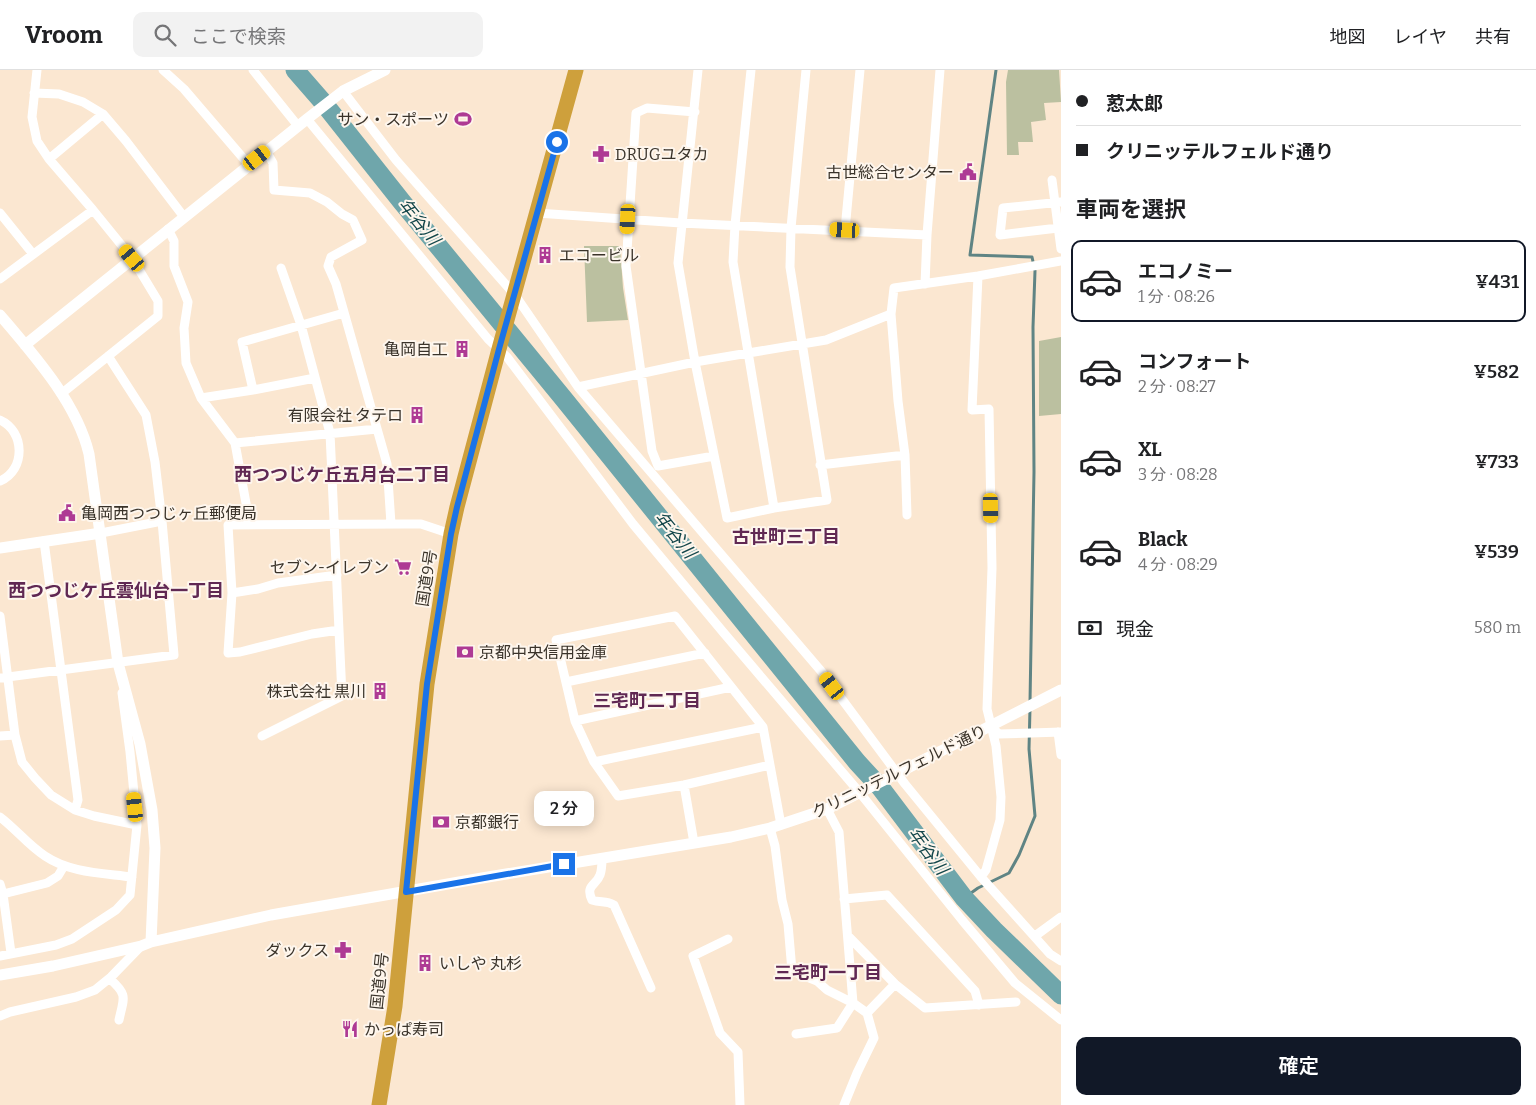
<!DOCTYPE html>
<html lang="ja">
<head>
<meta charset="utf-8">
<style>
	body { margin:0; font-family:Bitter,"Noto Sans JP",serif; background:#f2f2f2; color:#202124; height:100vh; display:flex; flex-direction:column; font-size:19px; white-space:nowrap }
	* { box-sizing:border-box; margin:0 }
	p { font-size:16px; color:#757577 }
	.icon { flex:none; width:28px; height:28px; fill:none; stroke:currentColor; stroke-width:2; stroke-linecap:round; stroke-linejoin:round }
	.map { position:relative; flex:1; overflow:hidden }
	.details { display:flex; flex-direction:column; background:#fff; width:475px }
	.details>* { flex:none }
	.hud { display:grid; align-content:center; height:110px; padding:0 15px; background:#fff }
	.end { position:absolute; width:22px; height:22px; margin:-11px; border:6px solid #1a73e8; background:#fff; box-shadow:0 0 0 2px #fff }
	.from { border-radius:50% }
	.bubble { position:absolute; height:35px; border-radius:10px; background:#fff; box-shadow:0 2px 12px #0003; font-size:16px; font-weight:600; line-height:35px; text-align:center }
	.car { position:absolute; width:15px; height:30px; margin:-15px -8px; border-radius:6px; box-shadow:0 0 4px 1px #0007; background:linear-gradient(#f5c518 24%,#345 0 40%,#f5c518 0 76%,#345 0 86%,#f5c518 0) }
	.hud b { display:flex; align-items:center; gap:18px; height:48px; font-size:19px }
	.hud b+b { border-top:1px solid #e0e0e0 }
	.hud i { width:12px; height:12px; background:#202124 }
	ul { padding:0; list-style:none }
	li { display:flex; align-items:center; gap:15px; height:82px; margin:0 10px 8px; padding:0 5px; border:2px solid transparent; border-radius:10px }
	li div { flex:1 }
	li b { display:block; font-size:19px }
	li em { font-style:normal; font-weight:600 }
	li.current { border-color:#111827 }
	li>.icon { width:45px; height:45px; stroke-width:1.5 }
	h2 { padding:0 15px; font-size:22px; line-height:60px }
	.pay { display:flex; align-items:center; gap:12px; height:55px; padding:0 15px; font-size:19px }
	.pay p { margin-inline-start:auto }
	.cta { display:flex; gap:10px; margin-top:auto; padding:10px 15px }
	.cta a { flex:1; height:58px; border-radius:10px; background:#111827; color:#fff; font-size:20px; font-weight:600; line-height:58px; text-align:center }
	header { display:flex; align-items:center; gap:30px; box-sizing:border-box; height:70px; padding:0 25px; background:#fff; border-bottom:1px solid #e0e0e0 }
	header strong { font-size:24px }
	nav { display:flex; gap:28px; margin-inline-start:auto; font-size:18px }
	.search { width:350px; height:45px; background:#f2f2f2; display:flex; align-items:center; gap:12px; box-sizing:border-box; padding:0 18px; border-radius:10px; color:#757577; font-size:19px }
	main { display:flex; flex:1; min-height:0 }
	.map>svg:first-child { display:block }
	.green { fill:#bbc0a0 }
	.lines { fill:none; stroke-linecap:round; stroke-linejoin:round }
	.stream { stroke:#5f8484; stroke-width:3 }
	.river { stroke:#6fa6ab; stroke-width:19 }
	.minor { stroke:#fff; stroke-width:9 }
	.tertiary { stroke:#fff; stroke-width:11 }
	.trunk { stroke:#cea03c; stroke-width:15 }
	.route { stroke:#1a73e8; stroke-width:6 }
	.labels { text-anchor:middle; stroke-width:4; stroke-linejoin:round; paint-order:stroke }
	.poi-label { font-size:16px; fill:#3a332a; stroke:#fef6ed; text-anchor:end }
	.street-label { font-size:16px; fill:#3a332a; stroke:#fef6ed }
	.water-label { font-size:18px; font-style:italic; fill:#14474b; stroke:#fef6ed }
	.neighbourhood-label { font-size:18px; font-weight:bold; fill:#602853; stroke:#fef6ed }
</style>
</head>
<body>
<header>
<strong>Vroom</strong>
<div class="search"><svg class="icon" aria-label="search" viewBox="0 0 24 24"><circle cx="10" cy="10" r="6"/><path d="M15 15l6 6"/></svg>ここで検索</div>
<nav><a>地図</a><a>レイヤ</a><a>共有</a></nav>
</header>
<main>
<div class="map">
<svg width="1061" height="1035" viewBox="0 0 1061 1035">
	<rect width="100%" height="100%" fill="#fbe7d1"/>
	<path class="green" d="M1008,0H1059L1061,32L1044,33L1046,50L1031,52L1033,72H1018L1019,85H1007L1006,12Z
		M584,176H620L623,218L628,250L587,252Z
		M1061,267V344L1039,346V271Z"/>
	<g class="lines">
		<path class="stream" d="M996,0L970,185L1032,187L1035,201L1033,257L1034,402L1030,632
			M964,828L978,818L1009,803L1019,785L1035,746L1029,679L1030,638"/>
		<path class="river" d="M295,0L322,31L402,132L563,328L857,692L880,717L964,828L994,860L1061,925"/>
		<path class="minor" d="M37,0L32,47L37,71L49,89L93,140L132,188L158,231V246L61,324
			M163,0L184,19L249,95
			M253,0L298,56
			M698,0L678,193L695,292L727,448L774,438L827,430L790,197L791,158L806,0
			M751,0L735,155L733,192L774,438
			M343,21L396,90L515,225L578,317L821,601L905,714L981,807L1050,884L1061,891
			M34,23L59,24L83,32L103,44L126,71L184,147
			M695,42L647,38L636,43L626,196L652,381L658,396L714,386
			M307,49L488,269L507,287L633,454L723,562L860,723L962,850L1015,913L1061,950
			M266,81L273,93L274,120L310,123L327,132L342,144L353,150L362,170L331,187L328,196L336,214L387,394L391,454
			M49,89L103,44
			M1052,110L1061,179
			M0,143L33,184
			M537,143L681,153L927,165
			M1058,158L1000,165L1003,138L1061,132
			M168,159L174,171V196L188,232L184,258L186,293L201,328L235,373
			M845,160L860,0
			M978,206L972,340L989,339L992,498L987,639L996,676L1001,727L1000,750L986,800L981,807
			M0,209L93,140
			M925,214L927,165L940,0
			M578,317L695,292L826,270L891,244
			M253,320L315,308
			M201,328L253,320L242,272L344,243
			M0,350C25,361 26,400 0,411
			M820,395L905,385
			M907,445L905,385L898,331L891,244L894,218L978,206L1061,191
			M250,455L235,373L377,359
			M101,463L162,451
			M44,471L78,730L75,740
			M232,523L258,519L278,513L337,505
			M0,546L15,665L22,692L35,708L51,725L75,740L94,746L137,755
			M675,546L763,657L770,695L684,715L618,726L594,692L575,651L556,570Z
			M339,560L312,564L240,582L228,583L232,523L228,455L405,454H421L451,464
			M0,608L174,585L162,451L155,392L146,345L108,286
			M566,612L705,583
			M575,651L731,617
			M991,657L999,664L1061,662
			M1058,662L1061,685
			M0,666L15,665
			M262,666L342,626L330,363L301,255L281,198
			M594,692L763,657
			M770,695L781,755
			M684,715L694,773
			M0,747C16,759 28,775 45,786C70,803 103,803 132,807
			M770,758L775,776L782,830L788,854L792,901L817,911L827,920L853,933L867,943L874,968L857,1003L844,1035
			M602,788C602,794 602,800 600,805C596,816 585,815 592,830C601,833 606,830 614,835L651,918
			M0,814L3,824L11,883
			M3,824L47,813L58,806L64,796
			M844,829L887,825L975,921L979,935
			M848,866L895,914L925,938L1016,932
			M1035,866L1061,847
			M728,869L693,886L720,963L738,982L740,1035
			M0,886L56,875L72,869L116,840L130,825L137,755L130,682L122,623
			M110,909C128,925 124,927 119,950
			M867,943L895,914
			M0,946L10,942L76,927L95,920L111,907L141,876
			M796,964L837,958L853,933L839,762L827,739"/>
		<path class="tertiary" d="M0,245C34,285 77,333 89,384L118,593L140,674L152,740L155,778L151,872
			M25,275L307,49L343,21L385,0
			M0,478L101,463
			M0,905L53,896L141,876L151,872L271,845L482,808L731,767L770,758L827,739L1061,620"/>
		<path class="trunk" d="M379,1035L395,936L427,614L451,464L457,437L499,279L576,0"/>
	</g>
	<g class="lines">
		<path class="route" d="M557,72L499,279L457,437L451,464L427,614L406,822L564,794"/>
	</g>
	<defs>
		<g id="stadium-bare" transform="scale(1.35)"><path d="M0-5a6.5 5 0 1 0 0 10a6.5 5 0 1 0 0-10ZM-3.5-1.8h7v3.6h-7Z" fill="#ae3a94" stroke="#fef6ed" stroke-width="2.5" paint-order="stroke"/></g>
		<g id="pharmacy-bare" transform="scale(1.35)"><path d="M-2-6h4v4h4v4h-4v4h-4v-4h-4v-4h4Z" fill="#ae3a94" stroke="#fef6ed" stroke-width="2.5" paint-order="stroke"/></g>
		<g id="civic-bare" transform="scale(1.35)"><path d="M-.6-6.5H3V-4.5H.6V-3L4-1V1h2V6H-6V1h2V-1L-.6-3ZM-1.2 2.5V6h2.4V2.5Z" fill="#ae3a94" stroke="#fef6ed" stroke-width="2.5" paint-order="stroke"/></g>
		<g id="building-bare" transform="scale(1.35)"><path d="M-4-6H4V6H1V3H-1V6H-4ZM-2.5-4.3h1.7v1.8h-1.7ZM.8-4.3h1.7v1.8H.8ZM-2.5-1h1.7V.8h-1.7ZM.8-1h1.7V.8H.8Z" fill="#ae3a94" stroke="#fef6ed" stroke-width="2.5" paint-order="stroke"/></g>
		<g id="supermarket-bare" transform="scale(1.35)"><path d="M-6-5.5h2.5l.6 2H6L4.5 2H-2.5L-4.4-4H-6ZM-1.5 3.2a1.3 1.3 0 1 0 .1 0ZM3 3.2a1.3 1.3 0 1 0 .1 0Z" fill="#ae3a94" stroke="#fef6ed" stroke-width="2.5" paint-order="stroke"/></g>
		<g id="bank-bare" transform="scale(1.35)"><path d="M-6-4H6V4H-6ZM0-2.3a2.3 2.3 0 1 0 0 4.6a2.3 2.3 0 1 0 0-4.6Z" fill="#ae3a94" stroke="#fef6ed" stroke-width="2.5" paint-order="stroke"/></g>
		<g id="restaurant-bare" transform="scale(1.35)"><path d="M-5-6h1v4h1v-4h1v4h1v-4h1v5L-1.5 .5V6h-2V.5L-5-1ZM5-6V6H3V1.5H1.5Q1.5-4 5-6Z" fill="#ae3a94" stroke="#fef6ed" stroke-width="2.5" paint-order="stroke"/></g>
	</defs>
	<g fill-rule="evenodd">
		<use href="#stadium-bare" x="463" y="49"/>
		<use href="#pharmacy-bare" x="601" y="84"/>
		<use href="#civic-bare" x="968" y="102"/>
		<use href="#building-bare" x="545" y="185"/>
		<use href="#building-bare" x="462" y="279"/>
		<use href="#building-bare" x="417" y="345"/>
		<use href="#civic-bare" x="67" y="443"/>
		<use href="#supermarket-bare" x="403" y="497"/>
		<use href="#bank-bare" x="465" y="582"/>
		<use href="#building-bare" x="380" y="621"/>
		<use href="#bank-bare" x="441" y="752"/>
		<use href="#pharmacy-bare" x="343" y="880"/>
		<use href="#building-bare" x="425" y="893"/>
		<use href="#restaurant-bare" x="350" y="959"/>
	</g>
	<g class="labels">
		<g class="poi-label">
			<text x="449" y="55">サン・スポーツ</text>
			<text x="615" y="90" text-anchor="start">DRUGユタカ</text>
			<text x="954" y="108">古世総合センター</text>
			<text x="559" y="191" text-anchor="start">エコービル</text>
			<text x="448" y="285">亀岡自工</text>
			<text x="403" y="351">有限会社 タテロ</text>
			<text x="81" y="449" text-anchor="start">亀岡西つつじヶ丘郵便局</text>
			<text x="389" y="503">セブン-イレブン</text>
			<text x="479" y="588" text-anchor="start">京都中央信用金庫</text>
			<text x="366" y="627">株式会社 黒川</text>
			<text x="455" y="758" text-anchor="start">京都銀行</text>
			<text x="329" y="886">ダックス</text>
			<text x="439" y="899" text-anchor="start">いしや 丸杉</text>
			<text x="364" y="965" text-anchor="start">かっぱ寿司</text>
		</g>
		<g class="street-label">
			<text transform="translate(426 508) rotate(-81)" y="6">国道9号</text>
			<text transform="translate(899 701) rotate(-26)" y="6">クリニッテルフェルド通り</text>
			<text transform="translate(379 911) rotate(-84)" y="6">国道9号</text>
		</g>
		<g class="water-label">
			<text transform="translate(419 152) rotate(51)" y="6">年谷川</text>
			<text transform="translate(675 465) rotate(51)" y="6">年谷川</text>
			<text transform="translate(928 781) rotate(53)" y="6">年谷川</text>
		</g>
		<g class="neighbourhood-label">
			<text x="342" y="411">西つつじケ丘五月台二丁目</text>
			<text x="786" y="473">古世町三丁目</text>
			<text x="116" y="527">西つつじケ丘雲仙台一丁目</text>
			<text x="647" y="637">三宅町二丁目</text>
			<text x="828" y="909">三宅町一丁目</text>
		</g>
	</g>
</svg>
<i class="end from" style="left:557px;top:72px"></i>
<i class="end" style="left:564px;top:794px"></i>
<div class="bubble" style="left:534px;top:721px;width:60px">2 分</div>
<i class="car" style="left:257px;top:88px;rotate:52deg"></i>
<i class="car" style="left:628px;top:149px;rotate:183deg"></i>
<i class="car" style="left:845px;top:160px;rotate:273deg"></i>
<i class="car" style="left:132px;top:188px;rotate:320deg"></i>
<i class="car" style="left:991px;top:438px;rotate:179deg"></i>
<i class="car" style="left:832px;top:616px;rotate:323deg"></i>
<i class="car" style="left:135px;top:737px;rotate:354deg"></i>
</div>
<section class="details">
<div class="hud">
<b><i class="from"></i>荵太郎</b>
<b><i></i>クリニッテルフェルド通り</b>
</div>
<h2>車両を選択</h2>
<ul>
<li class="current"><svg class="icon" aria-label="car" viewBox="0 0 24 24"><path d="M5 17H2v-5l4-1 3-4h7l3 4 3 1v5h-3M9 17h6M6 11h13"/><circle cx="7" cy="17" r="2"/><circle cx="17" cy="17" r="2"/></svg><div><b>エコノミー</b><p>1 分 · 08:26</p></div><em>¥431</em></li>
<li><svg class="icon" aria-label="car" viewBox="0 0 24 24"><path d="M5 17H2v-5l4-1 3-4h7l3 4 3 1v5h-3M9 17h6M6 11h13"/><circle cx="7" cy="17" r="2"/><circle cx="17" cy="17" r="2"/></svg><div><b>コンフォート</b><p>2 分 · 08:27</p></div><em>¥582</em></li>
<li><svg class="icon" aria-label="car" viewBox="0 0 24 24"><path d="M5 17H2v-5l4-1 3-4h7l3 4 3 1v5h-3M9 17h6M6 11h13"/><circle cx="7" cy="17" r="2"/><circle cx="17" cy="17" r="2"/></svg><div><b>XL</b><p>3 分 · 08:28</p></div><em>¥733</em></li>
<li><svg class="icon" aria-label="car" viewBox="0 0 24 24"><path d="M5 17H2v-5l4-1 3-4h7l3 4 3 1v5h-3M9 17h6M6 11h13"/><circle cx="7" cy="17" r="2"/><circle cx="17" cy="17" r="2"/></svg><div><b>Black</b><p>4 分 · 08:29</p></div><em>¥539</em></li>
</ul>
<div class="pay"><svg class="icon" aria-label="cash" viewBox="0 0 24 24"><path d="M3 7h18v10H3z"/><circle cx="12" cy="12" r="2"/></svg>現金<p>580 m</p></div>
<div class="cta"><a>確定</a></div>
</section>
</main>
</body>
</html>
